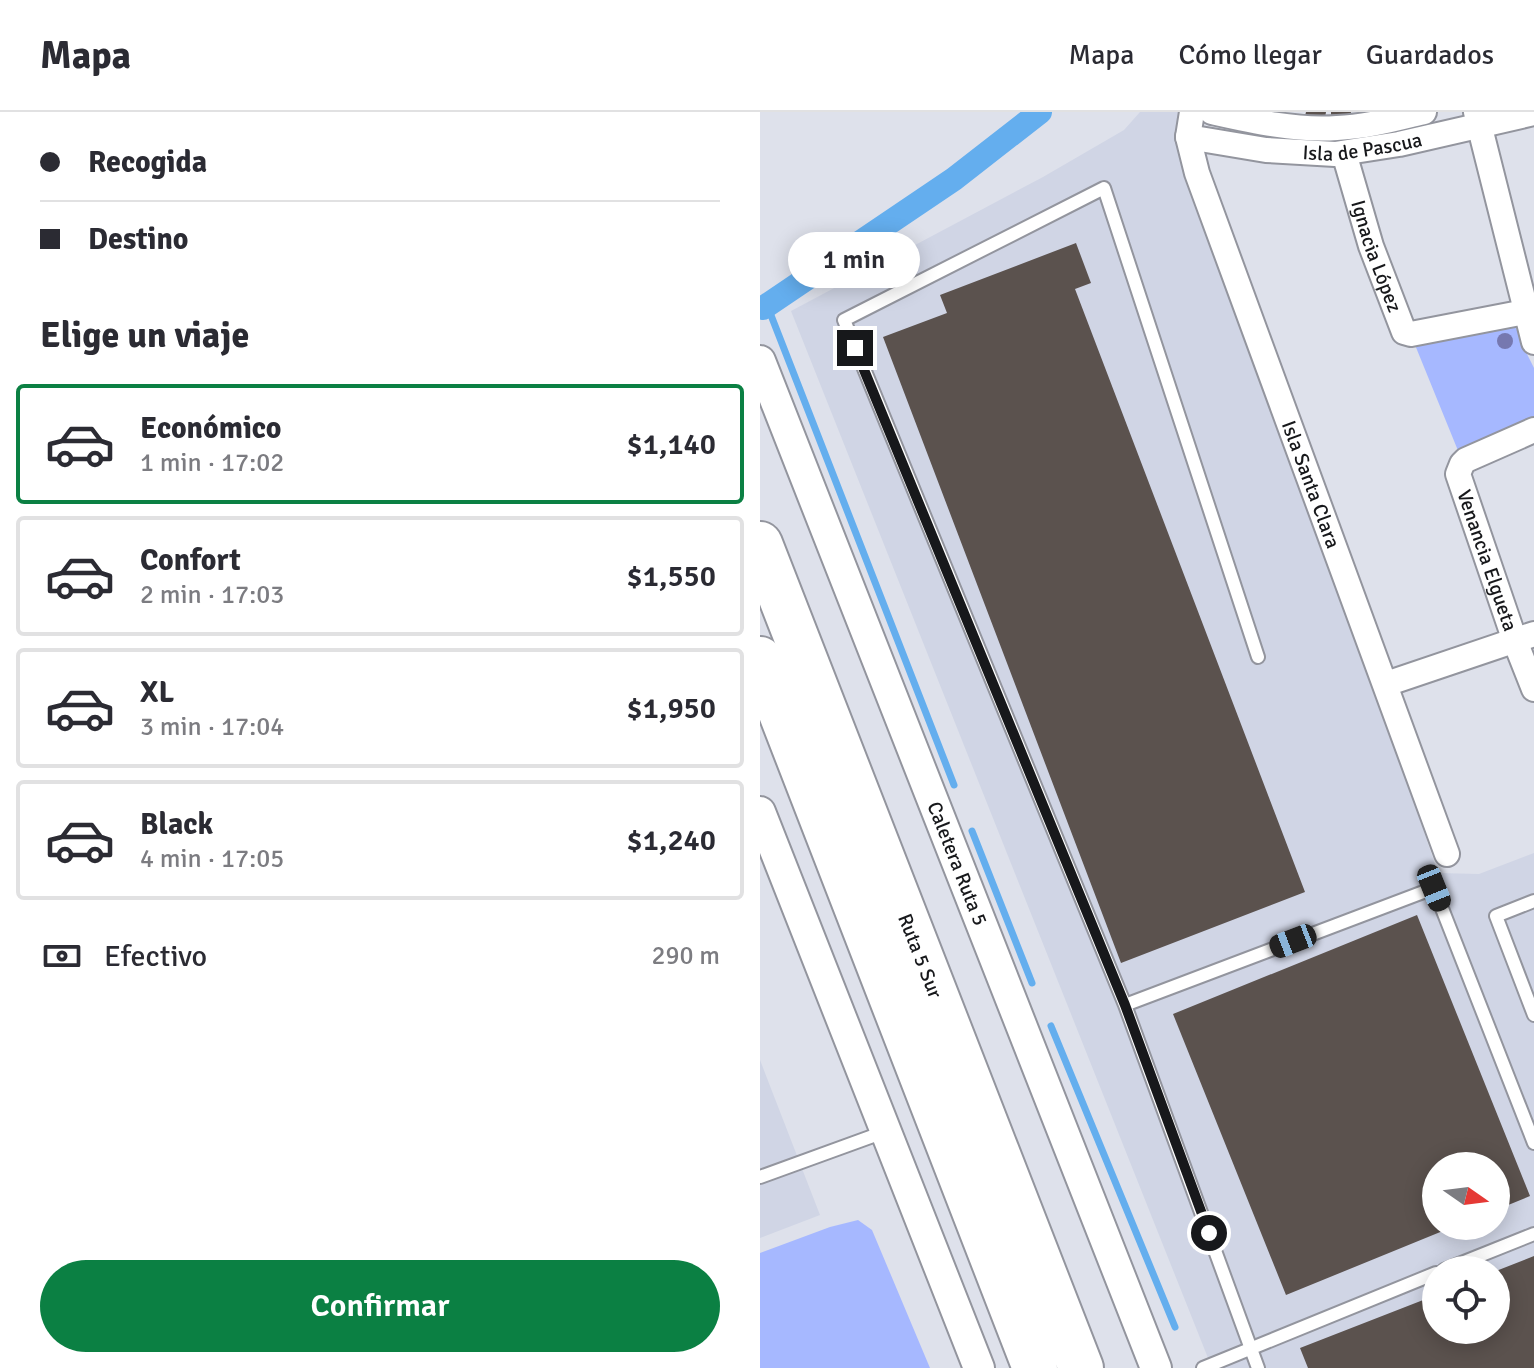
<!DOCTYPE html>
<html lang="es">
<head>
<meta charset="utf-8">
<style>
	body { margin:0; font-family:Signika,sans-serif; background:#f7f7f7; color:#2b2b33; height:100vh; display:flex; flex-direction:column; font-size:30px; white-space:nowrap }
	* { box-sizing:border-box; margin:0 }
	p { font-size:26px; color:#7c7c81 }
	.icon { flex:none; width:44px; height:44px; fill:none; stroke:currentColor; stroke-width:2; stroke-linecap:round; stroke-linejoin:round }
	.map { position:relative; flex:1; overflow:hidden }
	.drawer { display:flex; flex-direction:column; background:#fff; width:760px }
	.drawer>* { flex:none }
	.banner { display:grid; align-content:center; height:176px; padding:0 40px; background:#fff }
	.needle { width:52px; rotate:104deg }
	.controls { position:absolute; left:662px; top:1040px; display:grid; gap:16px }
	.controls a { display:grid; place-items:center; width:88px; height:88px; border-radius:50%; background:#fff; box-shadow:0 4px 20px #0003; font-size:40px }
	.end { position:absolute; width:36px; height:36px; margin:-18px; border:10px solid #17181b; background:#fff; box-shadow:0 0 0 4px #fff }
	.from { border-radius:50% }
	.bubble { position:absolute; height:56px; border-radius:28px; background:#fff; box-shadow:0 4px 20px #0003; font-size:26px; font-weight:600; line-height:56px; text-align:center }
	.car { position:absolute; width:24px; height:48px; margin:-24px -12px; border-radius:10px; box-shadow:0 0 6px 2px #0007; background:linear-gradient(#222 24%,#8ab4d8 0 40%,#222 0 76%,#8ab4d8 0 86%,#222 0) }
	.banner b { display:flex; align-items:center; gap:28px; height:76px; font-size:30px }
	.banner b+b { border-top:2px solid #e1e1e2 }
	.banner i { width:20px; height:20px; background:#2b2b33 }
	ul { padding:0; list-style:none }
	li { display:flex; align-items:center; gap:24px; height:120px; margin:0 16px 12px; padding:0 24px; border:4px solid #e1e1e2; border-radius:8px }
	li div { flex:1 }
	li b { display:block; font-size:30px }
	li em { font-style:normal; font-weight:600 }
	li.current { border-color:#0b8043 }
	li>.icon { width:72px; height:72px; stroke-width:1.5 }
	h2 { padding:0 40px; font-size:36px; line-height:96px }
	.pay { display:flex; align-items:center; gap:20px; height:88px; padding:0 40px; font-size:30px }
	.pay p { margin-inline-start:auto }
	.button { display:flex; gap:16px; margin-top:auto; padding:16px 40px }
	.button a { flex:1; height:92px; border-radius:48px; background:#0b8043; color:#fff; font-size:32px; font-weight:600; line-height:92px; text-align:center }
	header { display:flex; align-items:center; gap:48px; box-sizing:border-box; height:112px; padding:0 40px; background:#fff; border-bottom:2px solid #e1e1e2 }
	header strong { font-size:38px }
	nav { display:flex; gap:44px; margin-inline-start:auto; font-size:28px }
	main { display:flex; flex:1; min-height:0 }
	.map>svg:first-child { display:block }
	.built { fill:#d0d5e5; fill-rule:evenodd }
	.green { fill:#a6b8ff }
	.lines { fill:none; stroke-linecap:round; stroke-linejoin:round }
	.stream { stroke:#64aeee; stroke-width:7 }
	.canal { stroke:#64aeee; stroke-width:24 }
	.building { fill:#5b524e }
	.service-casing { stroke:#93959e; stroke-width:16 }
	.minor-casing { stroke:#93959e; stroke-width:28 }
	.tertiary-casing { stroke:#93959e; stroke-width:34 }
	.motorway-casing { stroke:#93959e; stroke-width:48 }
	.service { stroke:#fff; stroke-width:12 }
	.minor { stroke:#fff; stroke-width:24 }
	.tertiary { stroke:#fff; stroke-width:30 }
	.motorway { stroke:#fff; stroke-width:44 }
	.tree { fill:#7678b0 }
	.route { stroke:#17181b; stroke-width:10 }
	.labels { text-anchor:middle; stroke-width:8; stroke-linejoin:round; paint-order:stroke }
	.street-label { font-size:20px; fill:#17181b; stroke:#fff }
</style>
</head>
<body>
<header>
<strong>Mapa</strong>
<nav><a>Mapa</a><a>Cómo llegar</a><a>Guardados</a></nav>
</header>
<main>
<section class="drawer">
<div class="banner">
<b><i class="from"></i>Recogida</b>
<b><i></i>Destino</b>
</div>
<h2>Elige un viaje</h2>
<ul>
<li class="current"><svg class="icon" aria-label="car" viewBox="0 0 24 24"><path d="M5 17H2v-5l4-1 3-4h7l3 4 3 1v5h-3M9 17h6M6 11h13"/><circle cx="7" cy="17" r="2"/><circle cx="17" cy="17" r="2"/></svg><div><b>Económico</b><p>1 min · 17:02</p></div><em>$1,140</em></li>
<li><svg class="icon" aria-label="car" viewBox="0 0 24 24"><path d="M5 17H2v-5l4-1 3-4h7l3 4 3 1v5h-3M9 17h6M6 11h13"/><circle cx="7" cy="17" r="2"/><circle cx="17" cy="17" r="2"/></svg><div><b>Confort</b><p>2 min · 17:03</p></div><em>$1,550</em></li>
<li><svg class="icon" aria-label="car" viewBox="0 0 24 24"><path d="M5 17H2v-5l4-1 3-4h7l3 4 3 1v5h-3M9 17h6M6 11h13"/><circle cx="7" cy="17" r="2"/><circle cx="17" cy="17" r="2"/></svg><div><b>XL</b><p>3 min · 17:04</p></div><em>$1,950</em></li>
<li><svg class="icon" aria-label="car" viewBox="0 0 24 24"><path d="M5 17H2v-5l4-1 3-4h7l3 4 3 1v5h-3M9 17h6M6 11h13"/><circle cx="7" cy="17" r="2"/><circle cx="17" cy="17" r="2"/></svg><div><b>Black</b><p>4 min · 17:05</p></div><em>$1,240</em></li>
</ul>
<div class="pay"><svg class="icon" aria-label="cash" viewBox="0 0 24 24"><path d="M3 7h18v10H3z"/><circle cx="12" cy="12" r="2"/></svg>Efectivo<p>290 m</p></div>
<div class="button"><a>Confirmar</a></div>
</section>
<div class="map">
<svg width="774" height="1256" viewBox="0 0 774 1256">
	<rect width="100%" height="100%" fill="#dee1eb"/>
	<path class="built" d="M380,0H419L678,761L719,762L774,741V1256H452L31,199L283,65L364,18ZM676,1054H736V1114H676ZM676,1158H736V1218H676Z
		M0,948L60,1103L0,1126Z"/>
	<path class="green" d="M752,212L760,221L763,234L774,256V312L701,346L653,228Z
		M98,1108L112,1118L170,1256H0V1141L70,1115Z"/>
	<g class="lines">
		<path class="stream" d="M7,193L194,673
			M212,719L272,871
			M291,914L415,1215"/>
		<path class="canal" d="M3,196L194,67L280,0"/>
	</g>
	<path class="building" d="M546,0H566L565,6L545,4Z
		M571,0H591V3L571,4Z
		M316,131L331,171L315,177L545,780L361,851L123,225L187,201L180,183Z
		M657,803L770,1084L736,1098V1054H676V1114H695L526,1183L413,902Z
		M774,1144V1256H548L540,1236L676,1183V1218H736V1159Z"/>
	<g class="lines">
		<g class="service-casing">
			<path id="service" d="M498,545L344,76L84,208L365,893L498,1256
				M774,789L736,804L774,903
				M365,893L674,776L774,1031
				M0,1065L124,1020
				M684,1158L774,1122
				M443,1256L676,1161"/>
		</g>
		<g class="minor-casing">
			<g id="minor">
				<path id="s1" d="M432,0L428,25L437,61L687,742"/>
				<path d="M452,0C492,9 535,19 577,16C606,15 635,7 664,0"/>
				<path d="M716,0L774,230"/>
				<path id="s2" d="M428,25L506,38L575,42L639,32L774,1"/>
				<path id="s3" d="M584,41L611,134L644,220L651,222L765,200"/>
				<path id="s4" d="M774,318L706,348L702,352L698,362L755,529L774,577"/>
				<path d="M626,572L774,522"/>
			</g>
		</g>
		<g class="tertiary-casing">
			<g id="tertiary">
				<path id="s5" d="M0,249L396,1256"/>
				<path d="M0,700L219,1256"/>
			</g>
		</g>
		<g class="motorway-casing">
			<g id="motorway">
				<path id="s6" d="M0,432L321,1256"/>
				<path d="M0,547L275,1256"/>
			</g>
		</g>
		<use href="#service" class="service"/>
		<use href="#minor" class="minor"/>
		<use href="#tertiary" class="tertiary"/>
		<use href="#motorway" class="motorway"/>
	</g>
	<circle class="tree" cx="745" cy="229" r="8"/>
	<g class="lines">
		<path class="route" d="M95,236L365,893L449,1121"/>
	</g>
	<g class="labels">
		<g class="street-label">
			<text dy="7" stroke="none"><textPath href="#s2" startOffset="176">Isla de Pascua</textPath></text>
			<text dy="7" stroke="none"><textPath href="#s3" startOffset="108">Ignacia López</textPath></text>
			<text dy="7" stroke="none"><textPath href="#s1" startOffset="394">Isla Santa Clara</textPath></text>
			<text dy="7" stroke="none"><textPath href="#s4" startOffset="182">Venancia Elgueta</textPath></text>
			<text dy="7" stroke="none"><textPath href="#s5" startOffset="540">Caletera Ruta 5</textPath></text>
			<text dy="7" stroke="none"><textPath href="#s6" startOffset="442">Ruta 5 Sur</textPath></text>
		</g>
	</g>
</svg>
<div class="controls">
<a><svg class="needle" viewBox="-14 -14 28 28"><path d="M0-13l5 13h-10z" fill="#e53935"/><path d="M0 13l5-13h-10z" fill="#7c7c81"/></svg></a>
<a><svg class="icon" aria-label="locate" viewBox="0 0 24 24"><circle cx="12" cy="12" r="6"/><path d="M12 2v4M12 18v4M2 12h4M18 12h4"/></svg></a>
</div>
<i class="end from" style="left:449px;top:1121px"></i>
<i class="end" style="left:95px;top:236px"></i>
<div class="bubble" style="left:28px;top:120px;width:132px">1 min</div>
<i class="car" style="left:674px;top:776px;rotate:158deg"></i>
<i class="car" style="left:533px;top:829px;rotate:249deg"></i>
</div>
</main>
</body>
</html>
